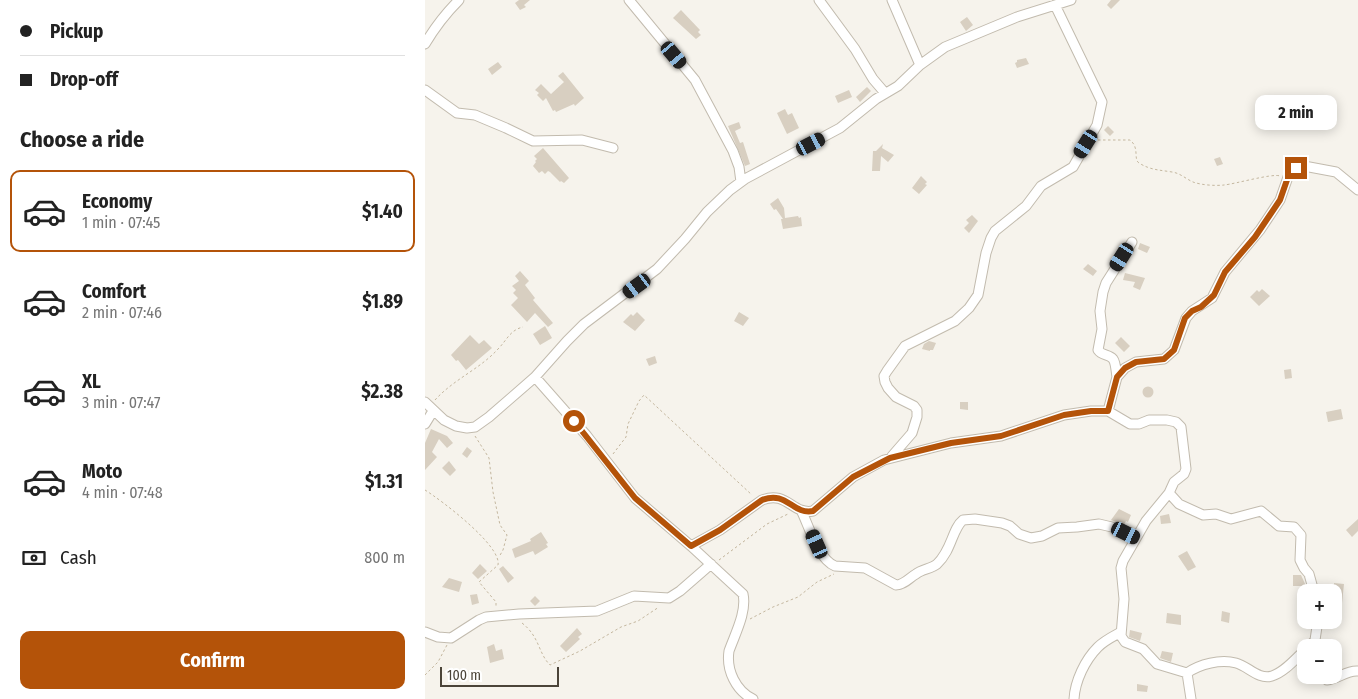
<!DOCTYPE html>
<html lang="en">
<head>
<meta charset="utf-8">
<style>
	body { margin:0; font-family:"Fira Sans Condensed",sans-serif; background:#f6f6f6; color:#222; height:100vh; display:flex; flex-direction:column; font-size:19px; white-space:nowrap }
	* { box-sizing:border-box; margin:0 }
	p { font-size:16px; color:#767676 }
	.icon { flex:none; width:28px; height:28px; fill:none; stroke:currentColor; stroke-width:2; stroke-linecap:round; stroke-linejoin:round }
	.map { position:relative; flex:1; overflow:hidden }
	.drawer { display:flex; flex-direction:column; background:#fff; width:425px }
	.drawer>* { flex:none }
	.hud { display:grid; align-content:center; height:110px; padding:0 20px; background:#fff }
	.buttons { position:absolute; left:872px; top:584px; display:grid; gap:10px }
	.buttons a { display:grid; place-items:center; width:45px; height:45px; border-radius:10px; background:#fff; box-shadow:0 2px 12px #0003; font-size:25px }
	.scale { position:absolute; left:15px; bottom:12px; width:119px; box-sizing:border-box; padding-left:5px; border:2px solid #4b4439; border-top:0; font-size:14px; line-height:18px; white-space:nowrap; color:#4b4439; -webkit-text-stroke:4px #fff; paint-order:stroke }
	.end { position:absolute; width:22px; height:22px; margin:-11px; border:6px solid #b45309; background:#fff; box-shadow:0 0 0 2px #fff }
	.from { border-radius:50% }
	.bubble { position:absolute; height:35px; border-radius:10px; background:#fff; box-shadow:0 2px 12px #0003; font-size:16px; font-weight:700; line-height:35px; text-align:center }
	.car { position:absolute; width:15px; height:30px; margin:-15px -8px; border-radius:6px; box-shadow:0 0 4px 1px #0007; background:linear-gradient(#222 24%,#8ab4d8 0 40%,#222 0 76%,#8ab4d8 0 86%,#222 0) }
	.hud b { display:flex; align-items:center; gap:18px; height:48px; font-size:19px }
	.hud b+b { border-top:1px solid #e0e0e0 }
	.hud i { width:12px; height:12px; background:#222 }
	ul { padding:0; list-style:none }
	li { display:flex; align-items:center; gap:15px; height:82px; margin:0 10px 8px; padding:0 10px; border:2px solid transparent; border-radius:10px }
	li div { flex:1 }
	li b { display:block; font-size:19px }
	li em { font-style:normal; font-weight:700 }
	li.active { border-color:#b45309 }
	li>.icon { width:45px; height:45px; stroke-width:1.5 }
	h2 { padding:0 20px; font-size:22px; line-height:60px }
	.pay { display:flex; align-items:center; gap:12px; height:55px; padding:0 20px; font-size:19px }
	.pay p { margin-inline-start:auto }
	.action { display:flex; gap:10px; margin-top:auto; padding:10px 20px }
	.action a { flex:1; height:58px; border-radius:10px; background:#b45309; color:#fff; font-size:20px; font-weight:700; line-height:58px; text-align:center }
	main { display:flex; flex:1; min-height:0 }
	.map>svg:first-child { display:block }
	.building { fill:#d8cfc1 }
	.lines { fill:none; stroke-linecap:round; stroke-linejoin:round }
	.street-casing { stroke:#c2bbae; stroke-width:11 }
	.path { stroke:#c4b79f; stroke-width:1; stroke-dasharray:2.5 2.5; stroke-linecap:butt }
	.street { stroke:#fff; stroke-width:9 }
	.route { stroke:#b45309; stroke-width:6 }
</style>
</head>
<body>
<main>
<section class="drawer">
<div class="hud">
<b><i class="from"></i>Pickup</b>
<b><i></i>Drop-off</b>
</div>
<h2>Choose a ride</h2>
<ul>
<li class="active"><svg class="icon" aria-label="car" viewBox="0 0 24 24"><path d="M5 17H2v-5l4-1 3-4h7l3 4 3 1v5h-3M9 17h6M6 11h13"/><circle cx="7" cy="17" r="2"/><circle cx="17" cy="17" r="2"/></svg><div><b>Economy</b><p>1 min · 07:45</p></div><em>$1.40</em></li>
<li><svg class="icon" aria-label="car" viewBox="0 0 24 24"><path d="M5 17H2v-5l4-1 3-4h7l3 4 3 1v5h-3M9 17h6M6 11h13"/><circle cx="7" cy="17" r="2"/><circle cx="17" cy="17" r="2"/></svg><div><b>Comfort</b><p>2 min · 07:46</p></div><em>$1.89</em></li>
<li><svg class="icon" aria-label="car" viewBox="0 0 24 24"><path d="M5 17H2v-5l4-1 3-4h7l3 4 3 1v5h-3M9 17h6M6 11h13"/><circle cx="7" cy="17" r="2"/><circle cx="17" cy="17" r="2"/></svg><div><b>XL</b><p>3 min · 07:47</p></div><em>$2.38</em></li>
<li><svg class="icon" aria-label="car" viewBox="0 0 24 24"><path d="M5 17H2v-5l4-1 3-4h7l3 4 3 1v5h-3M9 17h6M6 11h13"/><circle cx="7" cy="17" r="2"/><circle cx="17" cy="17" r="2"/></svg><div><b>Moto</b><p>4 min · 07:48</p></div><em>$1.31</em></li>
</ul>
<div class="pay"><svg class="icon" aria-label="cash" viewBox="0 0 24 24"><path d="M3 7h18v10H3z"/><circle cx="12" cy="12" r="2"/></svg>Cash<p>800 m</p></div>
<div class="action"><a>Confirm</a></div>
</section>
<div class="map">
<svg width="933" height="699" viewBox="0 0 933 699">
	<rect width="100%" height="100%" fill="#f6f3ec"/>
	<path class="building" d="M94,0H105L99,5L101,7L95,10L90,3Z
		M686,0H695L686,9L682,5Z
		M256,10L275,30L273,32L276,35L271,39L248,18Z
		M542,17L548,25L541,31L535,22Z
		M601,58L604,64L592,68L590,63L592,62V60Z
		M73,62L77,67L67,75L63,69Z
		M138,72L159,98L150,106L149,104L131,112L130,110L128,111L121,98L118,101L112,95L114,93L110,90L116,84L126,94L139,82L133,76Z
		M442,87L446,91L435,102L431,97Z
		M424,90L427,97L413,103L410,96Z
		M360,109L363,115L367,113L374,128L362,134L352,113Z
		M314,122L316,128L310,131L315,143L318,142L325,164L320,166L303,126Z
		M683,126L689,132L685,136L679,130Z
		M458,144L457,148L469,155L463,162L456,156L455,171H447L448,151H451Z
		M118,148L144,178L139,183L136,181L135,182L125,172L123,171L120,174L117,171L114,173L108,166L111,162L110,161L112,159L109,156Z
		M795,157L798,164L792,166L789,159Z
		M496,176L502,182L500,184L502,185L494,194L487,188Z
		M353,198L359,208L360,218L373,216L374,218L376,217L377,226L358,229L356,219H358L351,209L349,210L345,204Z
		M547,215L553,221L544,233L539,228L544,223L541,220Z
		M715,243L725,247L722,253L713,249Z
		M663,264L672,271L668,276L658,269Z
		M95,271L104,281L100,285L110,298L108,300L128,323L123,327L110,313L102,322L86,305L93,298L88,293L91,290L87,286L94,281L90,276Z
		M700,273L720,278L715,290L708,287L710,282L698,280Z
		M837,289L845,296L834,306L825,297L832,290L834,292Z
		M212,312L220,320L210,331L198,322L206,314L208,316Z
		M314,312L324,318L318,326L309,321Z
		M120,326L127,338L115,345L108,334Z
		M45,335L54,344L59,340L67,348L41,370L33,360L31,361L26,355Z
		M696,337L705,346L699,352L690,343Z
		M504,341L511,343L508,350H505V351L497,349L499,344Z
		M230,356L232,363L224,366L221,359Z
		M866,369L867,378L860,379L859,370Z
		M717.5 392a5.5 5.5 0 1 1 11 0a5.5 5.5 0 1 1-11 0Z
		M535,402H543V410L535,409Z
		M916,409L918,419L903,422L901,412Z
		M6,429L22,436L28,443L22,448L14,439L7,452L12,457L0,470V443Z
		M42,447L47,451L42,458L37,454Z
		M24,461L31,470L25,476L17,468Z
		M694,509L706,515L703,522L701,521L699,525L686,520Z
		M744,514L746,523L736,524L735,516Z
		M933,519V531L927,537L921,530Z
		M116,532L123,543L121,544L123,547L110,555L108,551L90,558L87,549L106,541L105,539Z
		M762,551L771,567L763,571L753,556Z
		M55,564L62,571L53,579L47,573Z
		M78,566L89,578L83,583L74,569Z
		M868,575H876L881,586H868Z
		M24,578L37,582L34,592L17,587Z
		M909,583L919,584L917,603L909,602Z
		M52,594L54,603L47,605L45,595Z
		M110,596L115,601L110,606L105,601Z
		M797,611L805,613L804,623L796,621Z
		M742,613L756,615V625L741,623Z
		M152,628L157,634L153,637L155,639L141,652L135,646Z
		M705,630L717,633L715,641L704,637Z
		M69,644L71,651L77,649L79,659L65,663L62,647Z
		M737,651L748,653L746,662L735,658Z
		M712,684L723,686L722,692L712,691Z"/>
	<g class="lines">
		<g class="street-casing">
			<path id="street" d="M204,0L270,80L308,151L314,167L316,182
				M394,0L430,49L448,79L460,93
				M467,0L495,65
				M0,44C10,27 20,14 34,0
				M0,90L32,113L50,115L81,128L108,141L157,140L188,148
				M110,377L162,436L210,498L266,546L318,594C322,612 310,634 304,651C301,670 311,691 328,699
				M692,377C691,372 691,363 688,359C684,354 677,356 673,350L677,329L675,311L678,292L681,283L707,242
				M0,402L19,420L31,426L42,428L50,427L64,417L110,377L142,341L159,324L232,269L260,239L282,212L305,190L320,179L415,128L451,99L473,86L495,65L520,47L592,17L646,0
				M683,411L692,377L700,368L711,362L739,359L749,350L761,318L767,311L787,298L800,272L835,230L855,200L863,177L871,168L879,166L911,172L933,190
				M0,424L8,411
				M467,456L487,433L492,417V410L489,406L471,397L463,388L460,382L459,376L462,371L480,346L530,321L544,308L553,295L561,253L566,238L570,231L601,206L616,186L648,167L672,125L677,102L630,5
				M744,493L754,504L778,515L791,514L806,519L836,511L854,526L869,527L876,535L875,560L879,568L884,574L889,592
				M376,510C384,526 393,559 410,566L440,568L471,585C479,585 484,578 491,574C497,569 506,569 512,564C527,550 527,529 538,520L550,519L577,523L585,526L594,534L606,538L617,536L633,528L652,527L674,524L691,528L711,538
				M266,546L295,530L337,500C362,490 367,515 388,511L428,477L459,460L526,443L576,436L639,415L666,411H683L705,424H714L724,420H742L751,422L756,427L761,469L759,474L749,482L744,493L721,521L698,561L696,568L699,599L696,636L700,642L718,649L732,664L762,673L766,699
				M0,632L13,637L26,638L54,620L61,617L94,614L172,611L209,596L244,598L255,591L286,564
				M883,648L890,640L893,620
				M762,673C775,664 795,659 811,663C823,666 833,680 847,676C860,672 871,658 881,649
				M897,675L902,680C914,679 921,670 933,671
				M649,699C650,681 660,660 673,647C680,640 689,636 696,632"/>
		</g>
		<path class="path" d="M673,140H705C715,148 708,159 714,163C725,170 735,170 747,172C755,173 761,179 768,182C776,185 790,186 799,185C810,184 848,173 855,176
			M10,400C29,379 55,369 73,349C82,340 85,330 98,327
			M50,436L64,458L68,492L75,525L82,535L78,550L74,557
			M188,454L201,437L203,424L214,401L219,395L327,495
			M0,490C16,500 77,546 73,565L54,582L71,602V608
			M294,560L342,524L363,514
			M325,619L348,607L373,597L392,582L409,574
			M97,623C115,637 113,653 125,665L155,651L196,627L213,621L234,607
			M0,675L13,662L22,645"/>
		<use href="#street" class="street"/>
	</g>
	<g class="lines">
		<path class="route" d="M149,421L210,498L266,546L295,530L337,500C362,490 367,515 388,511L428,477L465,458L526,443L576,436L639,415L666,411H683L692,377L700,368L711,362L739,359L749,350L760,318L767,311L776,307L789,295L800,272L830,237L855,200L863,177L871,168"/>
	</g>
</svg>
<div class="buttons">
<a>+</a>
<a>−</a>
</div>
<div class="scale">100 m</div>
<i class="end from" style="left:149px;top:421px"></i>
<i class="end" style="left:871px;top:168px"></i>
<div class="bubble" style="left:830px;top:95px;width:82px">2 min</div>
<i class="car" style="left:249px;top:55px;rotate:140deg"></i>
<i class="car" style="left:386px;top:144px;rotate:63deg"></i>
<i class="car" style="left:661px;top:144px;rotate:212deg"></i>
<i class="car" style="left:697px;top:257px;rotate:212deg"></i>
<i class="car" style="left:212px;top:286px;rotate:234deg"></i>
<i class="car" style="left:701px;top:533px;rotate:116deg"></i>
<i class="car" style="left:392px;top:544px;rotate:336deg"></i>
</div>
</main>
</body>
</html>
